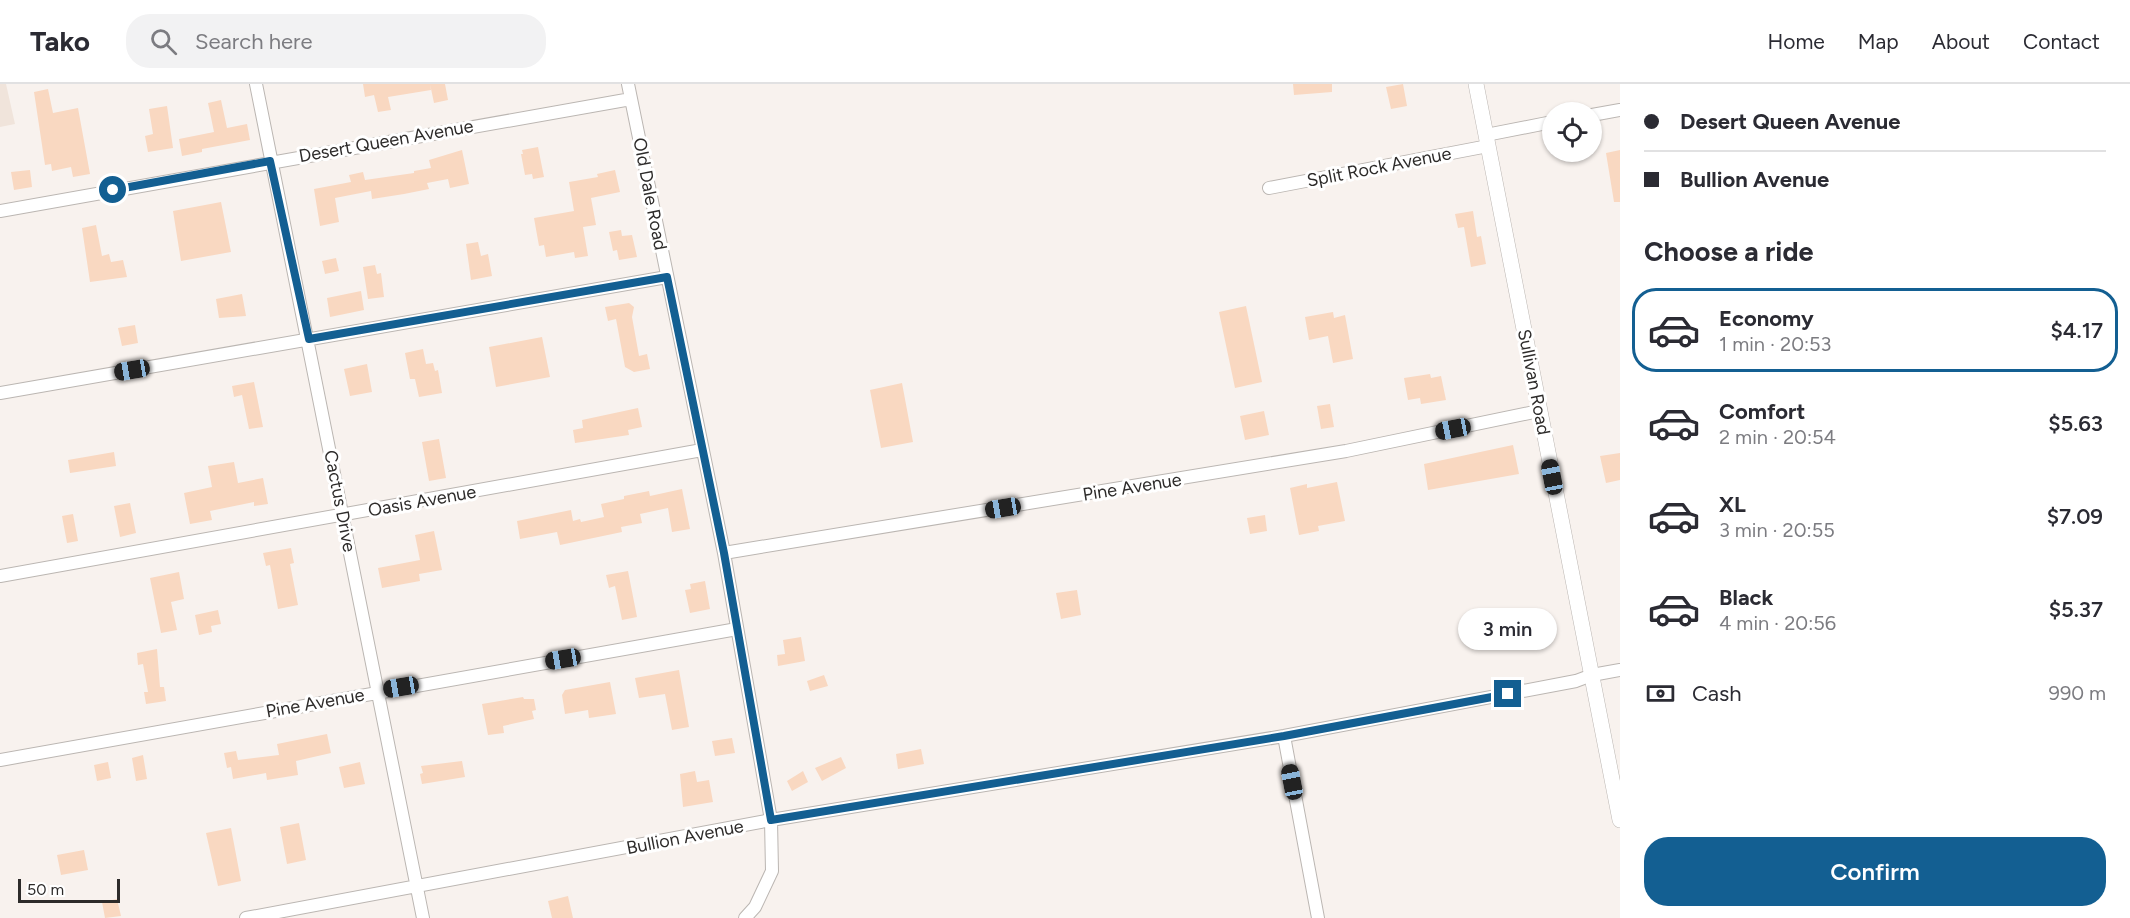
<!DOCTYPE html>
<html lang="en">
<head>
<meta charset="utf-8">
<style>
	body { margin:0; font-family:Figtree,sans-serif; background:#f2f2f3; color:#2b2b33; height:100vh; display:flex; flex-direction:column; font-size:22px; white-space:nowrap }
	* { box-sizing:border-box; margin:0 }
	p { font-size:20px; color:#7c7c81 }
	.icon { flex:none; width:33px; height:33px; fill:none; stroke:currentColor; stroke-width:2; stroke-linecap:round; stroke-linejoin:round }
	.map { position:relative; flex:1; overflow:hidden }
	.drawer { display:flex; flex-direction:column; background:#fff; width:510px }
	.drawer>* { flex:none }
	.banner { display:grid; align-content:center; height:132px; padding:0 24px; background:#fff }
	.controls { position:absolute; left:1542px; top:18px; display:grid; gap:12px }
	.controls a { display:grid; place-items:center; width:60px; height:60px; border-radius:50%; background:#fff; box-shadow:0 2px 4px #0004; font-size:30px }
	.scale { position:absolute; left:18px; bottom:15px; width:102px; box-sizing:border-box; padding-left:6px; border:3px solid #2d2b2a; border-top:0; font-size:16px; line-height:21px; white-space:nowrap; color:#2d2b2a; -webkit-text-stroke:4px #fff; paint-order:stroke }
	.end { position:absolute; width:27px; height:27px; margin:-14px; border:8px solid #135f92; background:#fff; box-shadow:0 0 0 3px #fff }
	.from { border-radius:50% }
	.bubble { position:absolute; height:42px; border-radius:21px; background:#fff; box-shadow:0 2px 4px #0004; font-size:20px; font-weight:600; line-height:42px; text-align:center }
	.car { position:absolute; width:18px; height:36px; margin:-18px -9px; border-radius:8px; box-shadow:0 0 4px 2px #0007; background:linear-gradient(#222 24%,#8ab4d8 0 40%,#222 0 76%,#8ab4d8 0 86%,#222 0) }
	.banner b { display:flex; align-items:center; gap:21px; height:57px; font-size:22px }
	.banner b+b { border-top:2px solid #e1e1e2 }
	.banner i { width:15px; height:15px; background:#2b2b33 }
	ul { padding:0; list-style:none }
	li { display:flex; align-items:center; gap:18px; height:84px; margin:0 12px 9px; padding:0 12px; border:3px solid transparent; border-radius:24px }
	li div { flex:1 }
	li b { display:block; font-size:22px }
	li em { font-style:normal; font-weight:600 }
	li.on { border-color:#135f92 }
	li>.icon { width:54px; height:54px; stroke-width:1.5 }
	h2 { padding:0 24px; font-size:27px; line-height:72px }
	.pay { display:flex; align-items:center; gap:15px; height:66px; padding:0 24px; font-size:22px }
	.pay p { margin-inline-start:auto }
	.cta { display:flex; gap:12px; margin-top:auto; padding:12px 24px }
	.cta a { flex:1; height:69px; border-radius:24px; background:#135f92; color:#fff; font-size:24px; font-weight:600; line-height:69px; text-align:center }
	header { display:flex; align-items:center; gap:36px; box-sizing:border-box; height:84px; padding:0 30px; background:#fff; border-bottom:2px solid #e1e1e2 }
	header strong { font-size:28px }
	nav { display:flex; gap:33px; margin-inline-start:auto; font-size:21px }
	.search { width:420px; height:54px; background:#f2f2f3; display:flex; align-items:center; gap:15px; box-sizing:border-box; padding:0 21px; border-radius:24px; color:#7c7c81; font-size:22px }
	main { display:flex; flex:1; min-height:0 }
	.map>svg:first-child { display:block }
	.built { fill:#f0e4db }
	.building { fill:#f9d8c1 }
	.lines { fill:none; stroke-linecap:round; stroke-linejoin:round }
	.minor-casing { stroke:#bbb6b2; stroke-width:14 }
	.tertiary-casing { stroke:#bbb6b2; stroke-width:16 }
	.minor { stroke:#fff; stroke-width:12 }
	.tertiary { stroke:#fff; stroke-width:15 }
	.route { stroke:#135f92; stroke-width:8 }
	.labels { text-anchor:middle; stroke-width:6; stroke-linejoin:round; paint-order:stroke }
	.street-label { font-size:18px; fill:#2d2b2a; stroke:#fff }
</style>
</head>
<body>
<header>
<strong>Tako</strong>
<div class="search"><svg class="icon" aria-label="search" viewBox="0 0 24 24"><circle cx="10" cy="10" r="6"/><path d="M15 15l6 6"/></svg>Search here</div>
<nav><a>Home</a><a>Map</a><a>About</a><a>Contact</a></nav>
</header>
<main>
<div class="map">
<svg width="1620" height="834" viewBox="0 0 1620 834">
	<rect width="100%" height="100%" fill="#f8f2ee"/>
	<path class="built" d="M0,0H6L15,40L0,43Z"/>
	<path class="building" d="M363,0H430L431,6L388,13L391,26L378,28L374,11L365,13Z
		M430,0H445L448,16L434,19Z
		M1293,0H1332V8L1294,11Z
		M1403,0L1407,22L1391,25L1386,3Z
		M48,5L53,29L78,24L90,90L73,93L71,83L52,87L51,80L45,81L34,8Z
		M221,16L227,44L247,40L250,56L202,65V68L182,72L179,55L214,48L208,19Z
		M167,22L173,64L148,68L145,52L153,50L149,25Z
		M538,63L544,93L533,95L532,90L525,91L521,70H523L522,66Z
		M462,66L469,100L450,104L448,95L427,99L429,105L404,110L372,115L371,107L335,114L339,138L320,142L314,105L351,98L349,91L363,88L365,96L414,89V87L431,84L429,76Z
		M1620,66V118H1614L1606,69Z
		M30,86L32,103L14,106L11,88Z
		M615,86L620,108L591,114L596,141L583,143L588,172L575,174L574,168L546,173L544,161L539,162L534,134L574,127L569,98L598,93L597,90Z
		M221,118L231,168L181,177L173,127Z
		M1473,127L1477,153L1481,152L1486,180L1471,183L1464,143L1458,144L1455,130Z
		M96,141L102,172L109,170L111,178L123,176L127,193L90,198L82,144Z
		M621,146L622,152L632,151L637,173L619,176L617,166L613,167L609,148Z
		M478,158L481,172L488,170L492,192L471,196L466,160Z
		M336,174L339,187L325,190L322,177Z
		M375,181L377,190L381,189L384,213L368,215L363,183Z
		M361,207L364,226L330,233L327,214Z
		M242,210L246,232L219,234L216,215Z
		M629,219L634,223L632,233L639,272L647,270L650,285L634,288L625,283L616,235L608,237L605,223Z
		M1246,222L1262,298L1235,304L1219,228Z
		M1333,228L1334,234L1345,231L1353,275L1333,279L1328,252L1309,256L1305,233Z
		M135,241L138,259L122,262L118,244Z
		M542,253L550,293L496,303L489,263Z
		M423,265L426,280L433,279L435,287L438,286L442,309L419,313L415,295H410L405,269Z
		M367,280L372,308L350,312L344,285Z
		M1430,290L1431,294L1441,292L1446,316L1421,320L1420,314L1408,316L1404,294Z
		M254,298L263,343L249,345L242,311L234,313L232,302Z
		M902,299L913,358L881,364L870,306Z
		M1330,320L1334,343L1321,345L1317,322Z
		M638,324L642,343L628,346L629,351L575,359L573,346L583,344L582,336Z
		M1264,327L1269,351L1245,356L1240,332Z
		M439,355L446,394L429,397L422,358Z
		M1513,361L1519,390L1428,406L1424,380Z
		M114,368L116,382L70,389L68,376Z
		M1620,369V396L1606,399L1600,372Z
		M234,378L238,399L263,394L268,420L254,422V418L210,427L212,436L190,440L184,409L212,403L208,382Z
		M1337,398L1345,437L1318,442L1319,447L1299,451L1290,404L1307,400V404Z
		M682,405L690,445L672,448L668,424L640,430L642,439L621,443L622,448L560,461L557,448L520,455L517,437L571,426L573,437L580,435L581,438L604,433L601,420L624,415V412L649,407L650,412Z
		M130,419L136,449L120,453L114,422Z
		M73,430L78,457L67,459L62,432Z
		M1265,431L1267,447L1250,450L1247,434Z
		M434,447L442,486L419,490L420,497L382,504L378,484L420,476L415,451Z
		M291,464L294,479L290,480L298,521L278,525L270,481L266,482L263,469Z
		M628,487L637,533L622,536L615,502L609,504L606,491Z
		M179,488L184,515L171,518L177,546L161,549L150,494Z
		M705,497L710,525L690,529L685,506L691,505L690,500Z
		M1077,506L1081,531L1061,535L1056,509Z
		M218,526L221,540L211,542L212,548L199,551L195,531Z
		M801,553L805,577L778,582L777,571L785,570L783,556Z
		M157,565L160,603H164L166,617L146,620L144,608H148L143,580L138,581L137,569Z
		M679,586L689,643L672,646L665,610L639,614L635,594Z
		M824,591L828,602L810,607L807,597Z
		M610,598L616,630L589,634L588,626L565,630L562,611L565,606Z
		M523,613L524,615H534L536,626L532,627L534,635L503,642L504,649L488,651L482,620Z
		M327,650L331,669L296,677L298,691L267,696L266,689L233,695L231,683L227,684L224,669L236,667L238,676L279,671L277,660Z
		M732,654L735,669L715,672L712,657Z
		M921,665L924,680L898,685L896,670Z
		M143,671L147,695L136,697L132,674Z
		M841,673L846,684L822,697L815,684Z
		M462,677L465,693L422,700L420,690L423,689L421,682Z
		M108,678L111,694L97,697L94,681Z
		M360,678L365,700L344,704L339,683Z
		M695,687L697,698L709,696L713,718L683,723L680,690Z
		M803,687L808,698L792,707L787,697Z
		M299,739L306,776L287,780L280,743Z
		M231,744L241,797L218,802L206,749Z
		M84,766L88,786L61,791L57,771Z
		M568,812L573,834H552L548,817Z
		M117,815L121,832L105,834L102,818Z"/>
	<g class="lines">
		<g class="minor-casing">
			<path id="minor" d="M256,0L423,834
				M628,0L724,469L771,736L772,787L755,823L745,834
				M1592,31L1620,26
				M1486,51L1552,38
				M1269,104L1488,62
				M0,127L631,15
				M0,309L667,193
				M724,469L1346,367L1539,327
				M0,492L702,366
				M1284,652L1318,834
				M0,676L737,545
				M246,834L771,736L1284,652L1576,597L1592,591L1620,586"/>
		</g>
		<g class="tertiary-casing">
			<path id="tertiary" d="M1476,0L1620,736"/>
		</g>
		<use href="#minor" class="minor"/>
		<use href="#tertiary" class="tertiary"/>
	</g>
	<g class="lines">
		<path class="route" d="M113,106L270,77L309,255L667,193L724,469L771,736L1284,652L1508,610"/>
	</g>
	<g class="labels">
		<g class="street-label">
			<text transform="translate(386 57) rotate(-10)" y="6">Desert Queen Avenue</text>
			<text transform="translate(1379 83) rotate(-11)" y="6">Split Rock Avenue</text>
			<text transform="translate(650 110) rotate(79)" y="6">Old Dale Road</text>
			<text transform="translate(1534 298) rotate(79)" y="6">Sullivan Road</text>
			<text transform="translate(1132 403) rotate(-9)" y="6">Pine Avenue</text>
			<text transform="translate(340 417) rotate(79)" y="6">Cactus Drive</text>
			<text transform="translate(422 417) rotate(-10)" y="6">Oasis Avenue</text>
			<text transform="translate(315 619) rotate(-10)" y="6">Pine Avenue</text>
			<text transform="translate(685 753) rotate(-11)" y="6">Bullion Avenue</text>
		</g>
	</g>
</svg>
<div class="controls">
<a><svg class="icon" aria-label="locate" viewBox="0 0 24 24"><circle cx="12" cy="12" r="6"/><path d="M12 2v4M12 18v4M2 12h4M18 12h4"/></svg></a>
</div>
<div class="scale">50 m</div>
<i class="end from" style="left:113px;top:106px"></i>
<i class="end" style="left:1508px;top:610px"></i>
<div class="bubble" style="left:1458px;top:524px;width:99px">3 min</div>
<i class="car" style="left:132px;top:286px;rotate:260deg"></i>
<i class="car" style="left:1453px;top:345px;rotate:259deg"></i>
<i class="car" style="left:1552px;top:393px;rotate:349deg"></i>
<i class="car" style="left:1003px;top:424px;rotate:261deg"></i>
<i class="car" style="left:563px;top:575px;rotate:260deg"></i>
<i class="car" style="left:401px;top:603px;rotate:260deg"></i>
<i class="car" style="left:1292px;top:698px;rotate:349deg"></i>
</div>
<section class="drawer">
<div class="banner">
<b><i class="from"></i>Desert Queen Avenue</b>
<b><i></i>Bullion Avenue</b>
</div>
<h2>Choose a ride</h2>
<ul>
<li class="on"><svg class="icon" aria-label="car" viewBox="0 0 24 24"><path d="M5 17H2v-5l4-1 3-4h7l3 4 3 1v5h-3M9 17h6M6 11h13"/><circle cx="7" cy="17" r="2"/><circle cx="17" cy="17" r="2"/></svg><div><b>Economy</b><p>1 min · 20:53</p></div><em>$4.17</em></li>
<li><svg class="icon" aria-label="car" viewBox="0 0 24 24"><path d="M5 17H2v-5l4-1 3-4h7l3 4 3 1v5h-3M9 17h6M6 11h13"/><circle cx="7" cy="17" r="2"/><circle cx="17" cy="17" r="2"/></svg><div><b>Comfort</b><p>2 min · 20:54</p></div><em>$5.63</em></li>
<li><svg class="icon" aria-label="car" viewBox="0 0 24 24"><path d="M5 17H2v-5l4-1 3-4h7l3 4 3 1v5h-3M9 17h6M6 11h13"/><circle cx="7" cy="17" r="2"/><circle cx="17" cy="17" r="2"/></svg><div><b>XL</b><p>3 min · 20:55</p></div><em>$7.09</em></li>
<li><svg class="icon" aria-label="car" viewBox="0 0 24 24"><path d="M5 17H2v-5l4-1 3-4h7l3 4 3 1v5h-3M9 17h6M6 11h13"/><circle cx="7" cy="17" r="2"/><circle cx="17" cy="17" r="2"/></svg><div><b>Black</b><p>4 min · 20:56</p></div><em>$5.37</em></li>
</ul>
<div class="pay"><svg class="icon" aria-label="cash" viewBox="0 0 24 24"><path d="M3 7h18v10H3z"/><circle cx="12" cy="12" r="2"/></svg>Cash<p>990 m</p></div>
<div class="cta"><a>Confirm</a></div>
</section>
</main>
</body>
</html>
